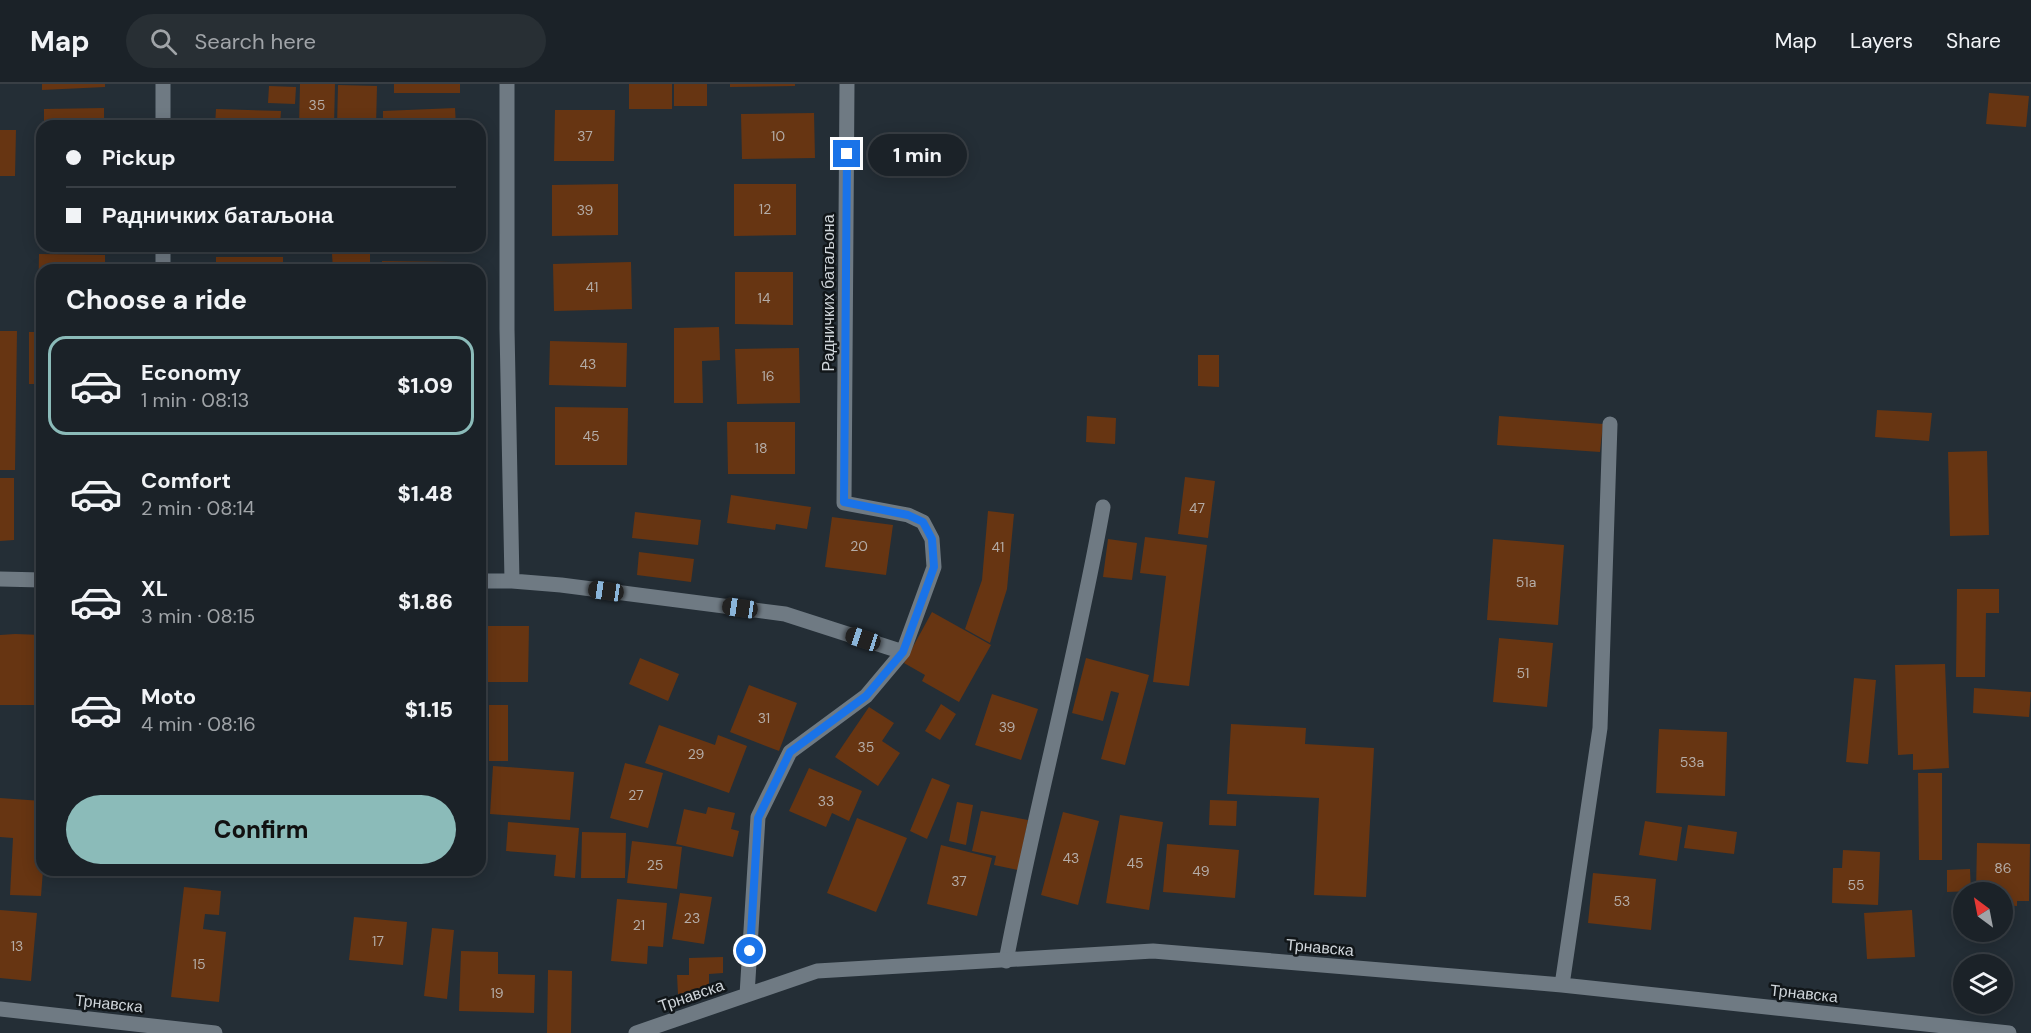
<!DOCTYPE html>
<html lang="en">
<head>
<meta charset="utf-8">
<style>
	body { margin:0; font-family:"DM Sans",sans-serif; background:#282f34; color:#f1f3f6; height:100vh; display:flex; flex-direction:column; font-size:22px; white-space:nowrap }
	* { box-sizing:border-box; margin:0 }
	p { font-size:20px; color:#a0a4a8 }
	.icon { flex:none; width:33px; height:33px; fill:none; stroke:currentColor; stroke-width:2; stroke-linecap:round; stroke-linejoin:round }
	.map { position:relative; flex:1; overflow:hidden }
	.drawer { position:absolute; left:36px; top:180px; width:450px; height:612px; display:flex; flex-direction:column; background:#1b2228; border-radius:18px; box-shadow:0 3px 15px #0003,0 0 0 2px #393f45 }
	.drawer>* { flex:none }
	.guide { position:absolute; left:36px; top:36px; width:450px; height:132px; border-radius:18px; box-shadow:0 3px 15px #0003,0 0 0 2px #393f45; display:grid; align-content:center; height:132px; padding:0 30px; background:#1b2228 }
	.needle { width:39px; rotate:328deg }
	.controls { position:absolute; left:1953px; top:798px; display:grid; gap:12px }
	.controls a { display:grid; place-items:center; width:60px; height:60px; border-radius:50%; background:#1b2228; box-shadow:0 3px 15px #0003,0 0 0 2px #393f45; font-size:30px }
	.end { position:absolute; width:27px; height:27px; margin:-14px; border:8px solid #1a73e8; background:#fff; box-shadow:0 0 0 3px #fff }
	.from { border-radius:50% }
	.bubble { position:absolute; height:42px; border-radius:21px; background:#1b2228; box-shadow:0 3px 15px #0003,0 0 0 2px #393f45; font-size:20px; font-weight:800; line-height:42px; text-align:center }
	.car { position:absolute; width:18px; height:36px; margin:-18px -9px; border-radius:8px; box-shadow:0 0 4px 2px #0007; background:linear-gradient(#222 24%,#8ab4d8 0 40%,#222 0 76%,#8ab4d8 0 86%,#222 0) }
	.guide b { display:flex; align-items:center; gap:21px; height:57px; font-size:22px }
	.guide b+b { border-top:2px solid #393f45 }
	.guide i { width:15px; height:15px; background:#f1f3f6 }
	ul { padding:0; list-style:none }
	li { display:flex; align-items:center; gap:18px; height:99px; margin:0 12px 9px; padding:0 18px; border:3px solid transparent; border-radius:18px }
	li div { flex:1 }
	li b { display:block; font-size:22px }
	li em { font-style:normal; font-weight:800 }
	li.on { border-color:#8bbbb9 }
	li>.icon { width:54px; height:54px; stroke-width:1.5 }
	h2 { padding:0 30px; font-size:27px; line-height:72px }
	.primary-button { display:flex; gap:12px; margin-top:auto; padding:12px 30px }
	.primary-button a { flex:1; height:69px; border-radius:36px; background:#8bbbb9; color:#111; font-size:24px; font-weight:800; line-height:69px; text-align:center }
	header { display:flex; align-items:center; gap:36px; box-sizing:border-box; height:84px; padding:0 30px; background:#1b2228; border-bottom:2px solid #393f45 }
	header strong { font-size:28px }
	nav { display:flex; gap:33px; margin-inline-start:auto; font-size:21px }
	.search { width:420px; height:54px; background:#282f34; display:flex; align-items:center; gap:15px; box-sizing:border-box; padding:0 21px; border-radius:33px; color:#a0a4a8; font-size:22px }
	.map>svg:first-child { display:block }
	.building { fill:#673512 }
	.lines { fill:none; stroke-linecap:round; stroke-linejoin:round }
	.service { stroke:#6f7a83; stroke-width:15 }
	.minor { stroke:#6f7a83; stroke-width:15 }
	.route { stroke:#1a73e8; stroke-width:8 }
	.labels { text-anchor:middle; stroke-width:5; stroke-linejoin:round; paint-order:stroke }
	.number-label { font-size:14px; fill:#b4aca7 }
	.street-label { font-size:16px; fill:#ced4d9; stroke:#111619 }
</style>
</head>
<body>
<header>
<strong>Map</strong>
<div class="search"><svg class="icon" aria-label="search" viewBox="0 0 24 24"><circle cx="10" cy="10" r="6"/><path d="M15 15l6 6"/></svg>Search here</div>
<nav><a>Map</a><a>Layers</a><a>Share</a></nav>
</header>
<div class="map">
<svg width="2031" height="949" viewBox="0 0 2031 949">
	<rect width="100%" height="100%" fill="#242e36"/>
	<path class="building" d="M42,0H105V3L42,6Z
		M300,0H335L334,42H299Z
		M394,0H460V9H394Z
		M629,0H672V25H629Z
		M674,0H707V22H674Z
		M730,0H795V2L730,3Z
		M338,1L377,2L376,42H337Z
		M269,2L296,3L295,20L268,19Z
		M1989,9L2029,12L2026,43L1986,40Z
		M104,24V42H44V25Z
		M455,24L456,42H383V27Z
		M216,25L281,27L280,42H215Z
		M555,26H615L614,77H554Z
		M814,29L815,74L742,75L741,30Z
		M0,46H16L15,92H0Z
		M618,100V151L552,152V101Z
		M734,100H796V151L734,152Z
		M370,169V186H333L332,170Z
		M39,170L105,171V186H42V226H38Z
		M216,173H283V186H216Z
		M382,177L452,178V186H382Z
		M631,178L632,225L554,227L553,180Z
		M735,188H793V241L735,240Z
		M719,243L720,276L702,277L703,319H674V244Z
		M0,247H17L15,386H0Z
		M29,248H42V300H29Z
		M550,257L627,259L626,303L549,301Z
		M799,264L800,319L737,320L735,265Z
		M1198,271H1219V303L1198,302Z
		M555,323L628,324L627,381H555Z
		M1877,326L1932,329L1929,357L1875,353Z
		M1087,332L1116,334L1115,360L1086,358Z
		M1499,332L1603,340L1600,368L1497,361Z
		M727,338H795V390H728Z
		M40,339H42V391H40Z
		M1987,367L1989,451L1950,452L1948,368Z
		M1185,393L1215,397L1208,454L1178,450Z
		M0,394H14V456L0,457Z
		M731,411L811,423L807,445L776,440L775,446L727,439Z
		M988,427L1014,430L1007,505L990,559L965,545L982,496Z
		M635,428L701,436L698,461L632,454Z
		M832,433L893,441L886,491L825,483Z
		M1145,453L1207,461L1189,602L1153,598L1166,492L1140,489Z
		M1108,455L1137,459L1132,496L1103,493Z
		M1493,455L1564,461L1558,541L1487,536Z
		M639,468L694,475L691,498L637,491Z
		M1957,505H1999V529H1986L1985,593H1956Z
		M932,528L991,561L959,618L922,597L925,591L904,579Z
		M480,542H529L528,598H480Z
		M15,550L42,551V621H0V551Z
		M1499,554L1553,559L1547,623L1493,618Z
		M640,574L679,590L668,617L629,600Z
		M1086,574L1149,591L1125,681L1101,675L1119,609L1111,607L1103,637L1072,629Z
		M1945,580L1949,684L1913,686V670L1898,671L1895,581Z
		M1854,594L1876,596L1868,680L1846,678Z
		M749,601L797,619L779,667L730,648Z
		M1974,604L2031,608L2029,633L1973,629Z
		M992,610L1038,625L1021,676L975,661Z
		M941,620L956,630L940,656L925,647Z
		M489,621H508V677H489Z
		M869,623L894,639L882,657L900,669L878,702L835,673Z
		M1231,640L1306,644L1305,660L1374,664L1366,813L1314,811L1319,714L1227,710Z
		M659,641L715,661L718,651L747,662L729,709L645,679Z
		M1659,645L1727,648L1725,712L1656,709Z
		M625,679L663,689L648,744L610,734Z
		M493,682L574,688L570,736L490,730Z
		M809,684L862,707L849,737L832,729L826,743L789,727Z
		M1918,689H1942V776H1919Z
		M932,694L950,701L927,755L910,747Z
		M480,698L486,699L485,730H480Z
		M0,714L42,717L43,786L41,812L10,811L13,754L0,753Z
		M1210,716L1237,717L1236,742L1209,741Z
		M957,718L973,721L966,761L949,757Z
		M708,723L735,729L731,745L739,747L733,773L676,760L684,725L706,730Z
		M981,727L1028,736L1018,786L994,781L996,772L972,767Z
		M1063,728L1099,737L1078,821L1041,811Z
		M1120,731L1163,738L1149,826L1106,819Z
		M857,734L907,754L876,828L827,809Z
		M1645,737L1682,743L1677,777L1639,771Z
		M508,738L579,744L575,794L554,792L556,771L506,767Z
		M1688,741L1737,748L1734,770L1684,764Z
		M582,748L626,749L625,794H581Z
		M632,757L682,763L677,805L627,799Z
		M1977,759L2030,760L2029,817H2017V822L2002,821V808H1976Z
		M1167,760L1239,766L1235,814L1163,808Z
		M941,761L992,774L977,832L927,820Z
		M1843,766L1880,768L1878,821L1832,819L1833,784H1842Z
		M1970,785L1971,807L1947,808V786Z
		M1593,789L1656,795L1651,846L1588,839Z
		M184,803L221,807L219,831L205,830L203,845L226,848L219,918L171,913Z
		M680,809L712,813L704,860L672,855Z
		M617,815L667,819L663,863L648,862L647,880L611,877Z
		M0,826L37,829L31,897L0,894Z
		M1912,826L1915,873L1867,875L1864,829Z
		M354,833L407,838L403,881L349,876Z
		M432,844L454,846L447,915L424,912Z
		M461,867L498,868V890L535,891L534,929L459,927Z
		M723,873V889L709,890V910H678L677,891H689V874Z
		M548,886L572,887L571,949H547Z"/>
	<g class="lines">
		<path class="service" d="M1006,877C1035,725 1076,575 1103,423"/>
		<path class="minor" d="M163,0V42
			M507,0V245L512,497
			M163,162V186
			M0,495L42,496
			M480,497H512L561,501L785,530L903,568
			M1562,901L1600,644L1610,340
			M747,911L758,733L790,668L866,612L903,568L934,483L932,455L923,438L908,431L844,419L847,0
			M0,925L215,949
			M636,949L817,887L1153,867L1562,901L2009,949"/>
	</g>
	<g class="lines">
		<path class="route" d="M750,867L758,734L790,668L866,612L903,568L934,483L932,455L923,438L908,431L844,418L847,70"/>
	</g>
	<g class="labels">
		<g class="number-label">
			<text x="317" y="26">35</text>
			<text x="585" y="57">37</text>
			<text x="778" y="57">10</text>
			<text x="765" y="130">12</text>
			<text x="585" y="131">39</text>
			<text x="592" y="208">41</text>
			<text x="764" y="219">14</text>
			<text x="588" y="285">43</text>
			<text x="768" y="297">16</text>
			<text x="591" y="357">45</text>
			<text x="761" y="369">18</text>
			<text x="1197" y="429">47</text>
			<text x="859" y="467">20</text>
			<text x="998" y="468">41</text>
			<text x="1526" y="503">51a</text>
			<text x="1523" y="594">51</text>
			<text x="764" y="639">31</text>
			<text x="1007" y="648">39</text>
			<text x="866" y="668">35</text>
			<text x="696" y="675">29</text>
			<text x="1692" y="683">53a</text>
			<text x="636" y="716">27</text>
			<text x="826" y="722">33</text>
			<text x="1071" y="779">43</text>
			<text x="1135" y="784">45</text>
			<text x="655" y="786">25</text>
			<text x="2003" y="789">86</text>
			<text x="1201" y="792">49</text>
			<text x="959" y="802">37</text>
			<text x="1856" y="806">55</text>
			<text x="1622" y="822">53</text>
			<text x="692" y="839">23</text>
			<text x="639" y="846">21</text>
			<text x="378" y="862">17</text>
			<text x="17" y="867">13</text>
			<text x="199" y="885">15</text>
			<text x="497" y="914">19</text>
		</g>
		<g class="street-label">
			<text transform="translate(828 209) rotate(-90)" y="6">Радничких батаљона</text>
			<text transform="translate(1320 863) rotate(5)" y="6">Трнавска</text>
			<text transform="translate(1804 909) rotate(6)" y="6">Трнавска</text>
			<text transform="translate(691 911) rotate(-19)" y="6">Трнавска</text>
			<text transform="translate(109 919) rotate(6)" y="6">Трнавска</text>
		</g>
	</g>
</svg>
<div class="controls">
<a><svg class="needle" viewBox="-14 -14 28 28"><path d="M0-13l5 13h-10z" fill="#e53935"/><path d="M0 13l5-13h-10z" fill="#a0a4a8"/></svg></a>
<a><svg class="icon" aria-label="layers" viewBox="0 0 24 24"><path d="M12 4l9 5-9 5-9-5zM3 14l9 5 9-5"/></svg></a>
</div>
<i class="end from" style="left:750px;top:867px"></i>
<i class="end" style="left:847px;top:70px"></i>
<div class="bubble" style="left:868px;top:50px;width:99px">1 min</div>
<i class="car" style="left:606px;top:507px;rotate:278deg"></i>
<i class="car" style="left:740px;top:524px;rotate:278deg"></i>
<i class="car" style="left:863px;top:555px;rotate:288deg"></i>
<div class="guide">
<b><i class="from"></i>Pickup</b>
<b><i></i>Радничких батаљона</b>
</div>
<section class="drawer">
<h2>Choose a ride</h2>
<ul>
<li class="on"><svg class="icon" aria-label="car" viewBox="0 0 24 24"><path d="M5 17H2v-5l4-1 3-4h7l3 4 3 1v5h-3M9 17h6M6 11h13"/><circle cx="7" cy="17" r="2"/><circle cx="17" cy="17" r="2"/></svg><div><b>Economy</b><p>1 min · 08:13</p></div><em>$1.09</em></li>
<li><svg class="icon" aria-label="car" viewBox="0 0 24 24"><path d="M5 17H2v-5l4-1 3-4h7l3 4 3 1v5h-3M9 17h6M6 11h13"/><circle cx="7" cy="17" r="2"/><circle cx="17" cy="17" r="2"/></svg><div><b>Comfort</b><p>2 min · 08:14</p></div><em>$1.48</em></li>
<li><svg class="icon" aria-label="car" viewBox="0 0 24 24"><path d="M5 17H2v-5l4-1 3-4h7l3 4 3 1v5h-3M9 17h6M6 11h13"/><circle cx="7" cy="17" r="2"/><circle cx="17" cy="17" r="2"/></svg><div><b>XL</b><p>3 min · 08:15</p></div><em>$1.86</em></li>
<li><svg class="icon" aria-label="car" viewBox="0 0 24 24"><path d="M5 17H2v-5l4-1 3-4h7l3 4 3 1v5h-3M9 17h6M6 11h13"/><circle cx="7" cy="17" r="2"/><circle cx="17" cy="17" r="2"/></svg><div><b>Moto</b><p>4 min · 08:16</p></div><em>$1.15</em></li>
</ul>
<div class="primary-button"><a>Confirm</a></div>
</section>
</div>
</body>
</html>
